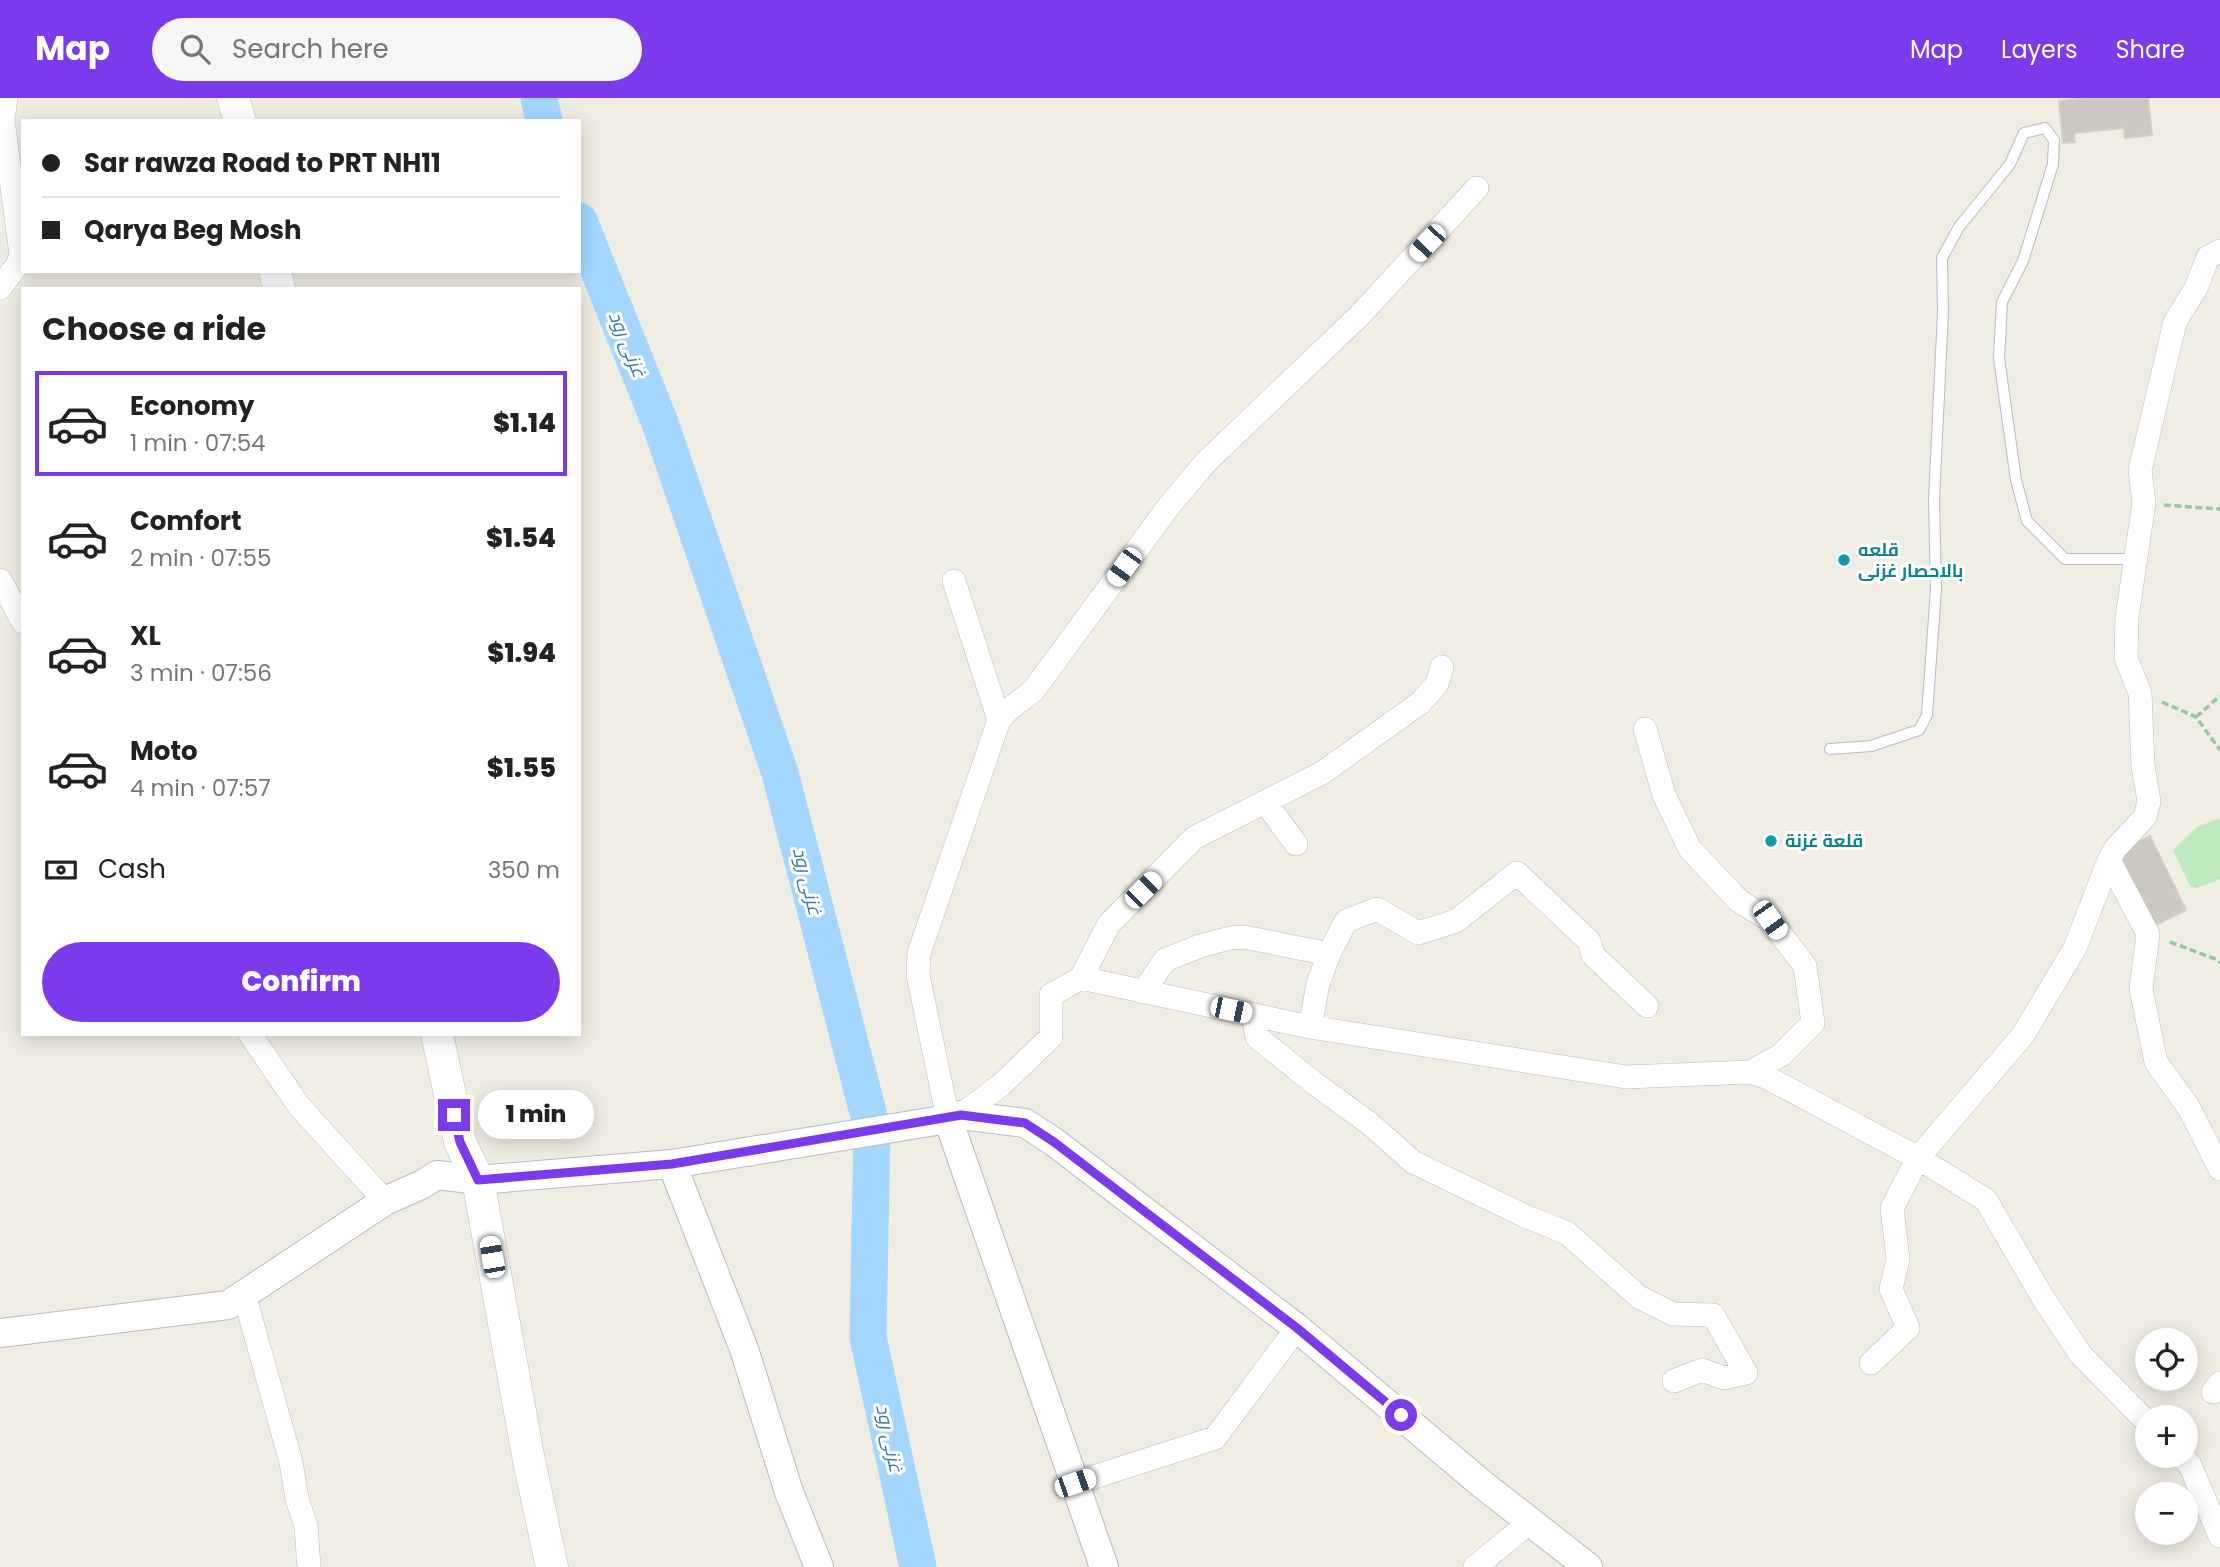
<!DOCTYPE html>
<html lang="en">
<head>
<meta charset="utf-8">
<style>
	body { margin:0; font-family:Poppins,Cairo,sans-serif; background:#f6f6f6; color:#222; height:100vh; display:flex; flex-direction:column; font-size:26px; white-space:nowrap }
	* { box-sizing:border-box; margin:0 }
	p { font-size:23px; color:#767676 }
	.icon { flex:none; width:38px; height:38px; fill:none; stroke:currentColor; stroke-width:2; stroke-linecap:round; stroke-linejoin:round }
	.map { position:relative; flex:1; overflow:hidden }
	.drawer { position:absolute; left:21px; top:189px; width:560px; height:749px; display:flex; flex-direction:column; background:#fff; border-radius:0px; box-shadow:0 4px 18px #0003 }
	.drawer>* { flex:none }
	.hud { position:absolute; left:21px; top:21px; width:560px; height:154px; border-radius:0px; box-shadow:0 4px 18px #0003; display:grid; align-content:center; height:154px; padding:0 21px; background:#fff }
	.tools { position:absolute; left:2135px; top:1230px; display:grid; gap:14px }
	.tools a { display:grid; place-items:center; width:63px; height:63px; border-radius:50%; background:#fff; box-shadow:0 4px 18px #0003; font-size:35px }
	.end { position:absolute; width:32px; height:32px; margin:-16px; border:9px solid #7c3aed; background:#fff; box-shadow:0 0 0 4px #fff }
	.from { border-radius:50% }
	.bubble { position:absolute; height:49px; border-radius:24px; background:#fff; box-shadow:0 4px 18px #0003; font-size:23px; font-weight:800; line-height:49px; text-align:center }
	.car { position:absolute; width:21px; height:42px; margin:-21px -10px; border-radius:9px; box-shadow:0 0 5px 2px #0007; background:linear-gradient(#fff 24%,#345 0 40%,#fff 0 76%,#345 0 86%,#fff 0) }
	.hud b { display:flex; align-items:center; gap:24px; height:66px; font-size:26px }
	.hud b+b { border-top:2px solid #e0e0e0 }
	.hud i { width:18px; height:18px; background:#222 }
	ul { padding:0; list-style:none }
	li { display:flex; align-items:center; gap:21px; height:105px; margin:0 14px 10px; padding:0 7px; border:4px solid transparent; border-radius:0px }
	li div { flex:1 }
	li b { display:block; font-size:26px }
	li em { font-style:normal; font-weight:800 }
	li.on { border-color:#7c3aed }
	li>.icon { width:63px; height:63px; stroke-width:1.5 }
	h2 { padding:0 21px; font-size:32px; line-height:84px }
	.pay { display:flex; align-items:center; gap:18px; height:77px; padding:0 21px; font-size:26px }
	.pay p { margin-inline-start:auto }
	.button { display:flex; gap:14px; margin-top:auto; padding:14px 21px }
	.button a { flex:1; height:80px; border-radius:42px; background:#7c3aed; color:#fff; font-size:28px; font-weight:800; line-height:80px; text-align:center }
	header { display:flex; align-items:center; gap:42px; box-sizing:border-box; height:98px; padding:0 35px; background:#7c3aed; color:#fff }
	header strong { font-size:33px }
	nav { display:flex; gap:38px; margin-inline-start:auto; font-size:24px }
	.search { width:490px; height:63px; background:#f6f6f6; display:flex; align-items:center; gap:18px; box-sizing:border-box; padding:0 24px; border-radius:38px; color:#767676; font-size:26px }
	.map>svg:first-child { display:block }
	.green { fill:#bdeabe }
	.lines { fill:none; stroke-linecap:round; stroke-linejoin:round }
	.river { stroke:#a4d7ff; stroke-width:37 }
	.building { fill:#cbc8c0; stroke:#d5cfc1; stroke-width:2 }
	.service-casing { stroke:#b8bcc1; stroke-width:12 }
	.minor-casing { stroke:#b8bcc1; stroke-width:24 }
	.tertiary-casing { stroke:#b8bcc1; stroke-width:30 }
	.secondary-casing { stroke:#b9bdc3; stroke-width:33 }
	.path { stroke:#94c9a4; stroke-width:3.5; stroke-dasharray:7 3.5; stroke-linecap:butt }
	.service { stroke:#fff; stroke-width:10 }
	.minor { stroke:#fff; stroke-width:23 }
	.tertiary { stroke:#fff; stroke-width:28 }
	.secondary { stroke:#fff; stroke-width:32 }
	.route { stroke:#7c3aed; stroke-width:9 }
	.culture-dot { fill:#0f9aa8; stroke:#fff; stroke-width:2.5 }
	.labels { text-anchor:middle; stroke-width:6; stroke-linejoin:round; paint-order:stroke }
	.culture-label { font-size:18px; font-weight:bold; fill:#0d838f; stroke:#fff; text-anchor:start }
	.water-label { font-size:19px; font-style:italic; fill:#3676bb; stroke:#fff }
</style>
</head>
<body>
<header>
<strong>Map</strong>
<div class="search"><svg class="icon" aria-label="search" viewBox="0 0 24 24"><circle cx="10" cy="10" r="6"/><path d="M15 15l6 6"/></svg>Search here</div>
<nav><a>Map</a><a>Layers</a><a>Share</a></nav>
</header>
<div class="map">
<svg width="2220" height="1469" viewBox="0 0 2220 1469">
	<rect width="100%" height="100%" fill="#f0ede3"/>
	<path class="green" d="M2218,720L2220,722V781L2197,790L2190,788L2173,752L2196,730Z"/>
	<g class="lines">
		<path class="river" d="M539,0L544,23
			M579,123L660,325L780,675L872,1030L868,1239L918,1469"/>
	</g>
	<path class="building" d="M2090,0H2148L2152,37L2125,40L2124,30L2074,35L2075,44L2063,45L2059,3Z
		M2150,738L2186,812L2154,828L2118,753Z"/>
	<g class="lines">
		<g class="service-casing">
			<path id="service" d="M1830,651L1871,648L1919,632L1927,617L1936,491L1934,401L1943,214L1942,160L1959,129L2010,66L2024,35L2045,30L2054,42L2053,66L2023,163L2002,204L1999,260L2016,382L2027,423L2065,461H2135"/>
		</g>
		<g class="minor-casing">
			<path id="minor" d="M0,190L18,166L21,156L3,22L6,0
				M0,482L23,524
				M954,483L999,622
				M1645,631L1664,697L1690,751L1739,803L1770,822L1805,868L1813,925L1781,957L1751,974
				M1265,704L1296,746
				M2109,762L2148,836L2141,891L2156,964L2189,1010L2220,1071
				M1081,880L1310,929L1626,979L1751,974L1768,980L1918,1060L1986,1102L2043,1200L2081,1257L2147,1324
				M1143,894L1165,862L1200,848L1230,840L1244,839L1329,856
				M1253,917L1257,939L1314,985L1369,1025L1413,1064L1525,1118L1567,1135L1639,1199L1673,1216L1713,1217L1746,1275L1724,1280L1702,1272L1674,1283
				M1310,929L1318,886L1329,856L1346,823L1377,811L1418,835L1456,823L1517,775L1589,843L1593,857L1647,908
				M250,936L299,1008L385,1103
				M961,1017L1001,987L1051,939V897L1081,880L1109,826L1194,740L1322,675L1420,605L1437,586L1442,569
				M948,1021L918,877L919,855L999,622L1008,612L1033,593L1169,408L1206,364L1360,217L1477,90
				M244,1196L291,1364L297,1401L306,1428L309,1469
				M1871,1265L1908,1230L1891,1191L1898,1161L1892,1110L1918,1060L2023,937L2075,850L2109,762L2115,751L2145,719L2149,703L2143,668L2140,595L2126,560L2127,519L2144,405L2140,372L2175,224L2196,190L2208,159L2220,153
				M2213,1294L2220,1285
				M2181,1358L2190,1367L2220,1438
				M1075,1385L1215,1340L1297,1230
				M1475,1469L1530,1424"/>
		</g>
		<g class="tertiary-casing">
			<path id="tertiary" d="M948,1021L1104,1469
				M672,1066L744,1251L789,1394L819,1469
				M0,1235L228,1207L385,1103L423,1086L437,1077L478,1082L672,1066L948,1021L961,1017L1025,1025L1054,1044L1297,1230L1482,1386L1588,1469"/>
		</g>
		<g class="secondary-casing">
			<path id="secondary" d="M233,0L240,23
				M275,173L279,191
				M437,936L460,1044L478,1082L529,1363L552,1469"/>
		</g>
		<path class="path" d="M2164,407L2220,411
			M2162,604L2196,619L2220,652
			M2196,619L2220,598
			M2170,844L2218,862L2220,865"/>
		<use href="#service" class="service"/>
		<use href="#minor" class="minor"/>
		<use href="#tertiary" class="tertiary"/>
		<use href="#secondary" class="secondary"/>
	</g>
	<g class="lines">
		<path class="route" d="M454,1017L460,1044L478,1082L672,1066L961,1017L1025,1025L1054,1044L1297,1230L1401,1317"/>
	</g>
	<g class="culture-dot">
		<circle cx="1844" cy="462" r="7"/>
		<circle cx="1771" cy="743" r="7"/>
	</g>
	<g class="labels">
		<g class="culture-label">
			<text x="1858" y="458">قلعه<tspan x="1858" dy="21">بالاحصار غزنی</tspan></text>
			<text x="1785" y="749">قلعة غزنة</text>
		</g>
		<g class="water-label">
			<text transform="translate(628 246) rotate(68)" y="7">غزنی رود</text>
			<text transform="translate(808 783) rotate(76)" y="7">غزنی رود</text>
			<text transform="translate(890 1340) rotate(78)" y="7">غزنی رود</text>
		</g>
	</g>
</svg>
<div class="tools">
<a><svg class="icon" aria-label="locate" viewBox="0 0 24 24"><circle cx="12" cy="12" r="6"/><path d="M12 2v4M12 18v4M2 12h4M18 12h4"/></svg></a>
<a>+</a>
<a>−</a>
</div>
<i class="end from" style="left:1401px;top:1317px"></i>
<i class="end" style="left:454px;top:1017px"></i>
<div class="bubble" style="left:478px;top:992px;width:116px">1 min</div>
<i class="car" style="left:1427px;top:145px;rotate:223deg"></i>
<i class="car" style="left:1124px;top:469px;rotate:216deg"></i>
<i class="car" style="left:1143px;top:792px;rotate:45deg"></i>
<i class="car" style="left:1770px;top:822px;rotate:144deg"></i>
<i class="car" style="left:1231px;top:912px;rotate:102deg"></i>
<i class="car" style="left:492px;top:1159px;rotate:350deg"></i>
<i class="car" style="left:1075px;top:1385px;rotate:71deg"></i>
<div class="hud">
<b><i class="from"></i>Sar rawza Road to PRT NH11</b>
<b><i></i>Qarya Beg Mosh</b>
</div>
<section class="drawer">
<h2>Choose a ride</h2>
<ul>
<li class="on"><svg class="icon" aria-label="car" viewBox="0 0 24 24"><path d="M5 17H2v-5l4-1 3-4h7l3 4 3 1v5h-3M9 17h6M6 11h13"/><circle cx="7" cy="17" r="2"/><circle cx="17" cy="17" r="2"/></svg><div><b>Economy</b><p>1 min · 07:54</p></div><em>$1.14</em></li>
<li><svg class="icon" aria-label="car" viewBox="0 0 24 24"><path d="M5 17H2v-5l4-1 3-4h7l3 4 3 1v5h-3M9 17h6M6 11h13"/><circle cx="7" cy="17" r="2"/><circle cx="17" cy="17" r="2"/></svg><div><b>Comfort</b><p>2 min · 07:55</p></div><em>$1.54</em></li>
<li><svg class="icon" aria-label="car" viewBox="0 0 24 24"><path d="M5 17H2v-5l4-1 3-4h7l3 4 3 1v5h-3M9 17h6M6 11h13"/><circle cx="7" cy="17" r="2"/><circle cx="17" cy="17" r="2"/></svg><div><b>XL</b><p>3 min · 07:56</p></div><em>$1.94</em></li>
<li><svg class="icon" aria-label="car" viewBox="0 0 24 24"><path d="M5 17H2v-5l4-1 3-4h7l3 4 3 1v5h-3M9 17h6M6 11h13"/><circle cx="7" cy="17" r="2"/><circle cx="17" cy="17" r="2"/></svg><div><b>Moto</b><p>4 min · 07:57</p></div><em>$1.55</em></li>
</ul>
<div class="pay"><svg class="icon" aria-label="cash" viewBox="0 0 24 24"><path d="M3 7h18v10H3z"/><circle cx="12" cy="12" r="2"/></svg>Cash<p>350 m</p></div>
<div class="button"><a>Confirm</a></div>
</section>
</div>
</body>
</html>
